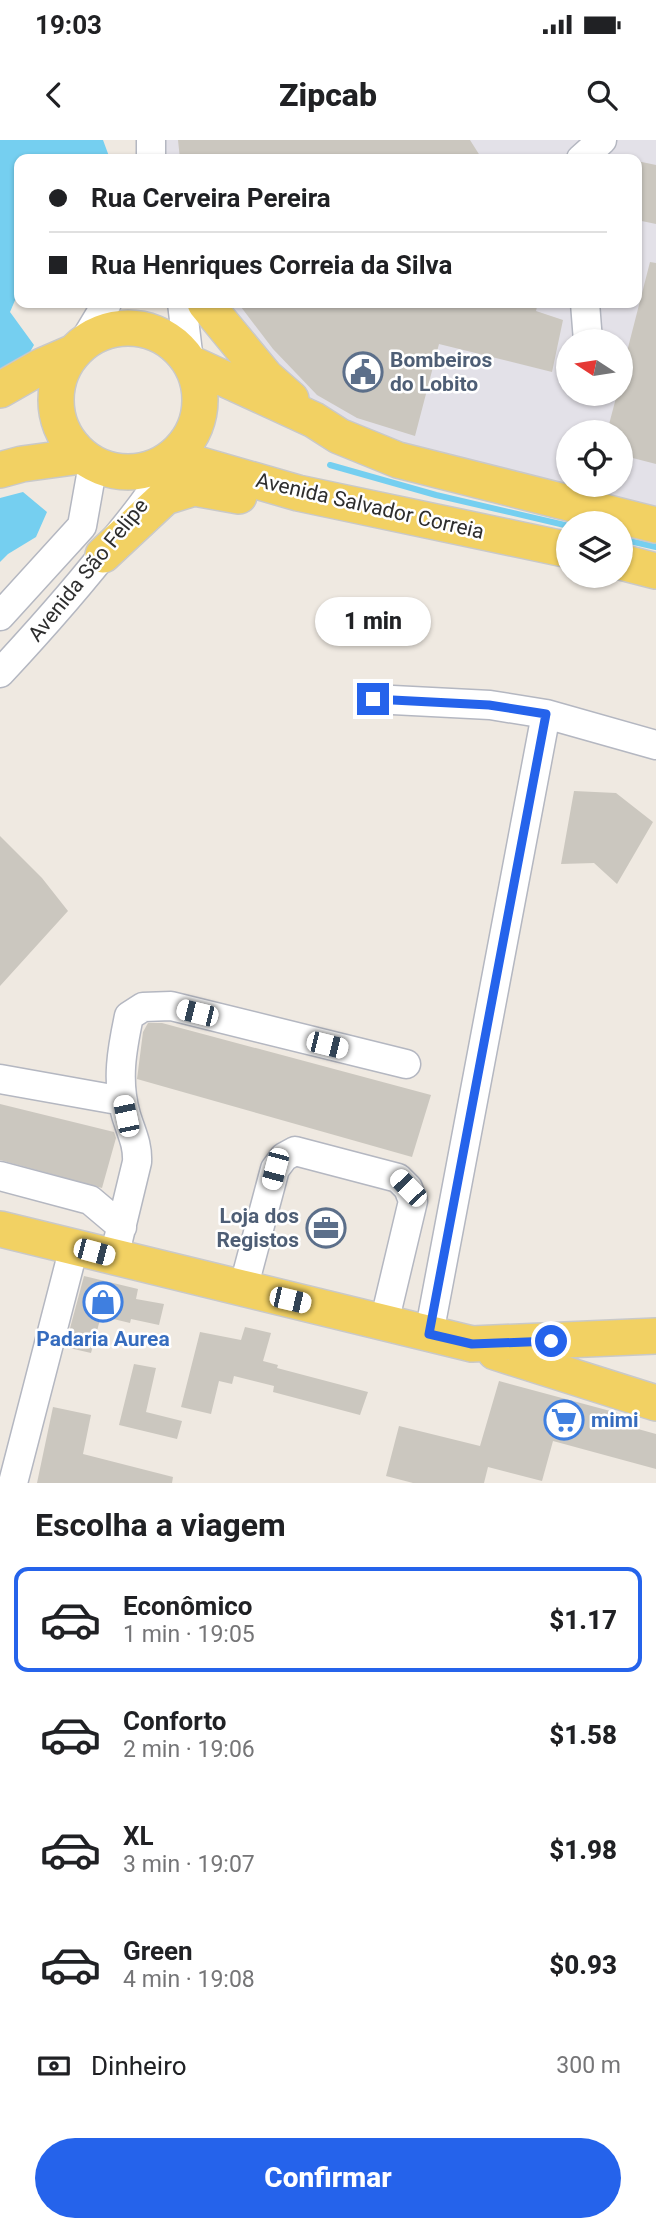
<!DOCTYPE html>
<html lang="pt">
<head>
<meta charset="utf-8">
<style>
	body { margin:0; font-family:Roboto,sans-serif; background:#f2f2f2; color:#202124; height:100vh; display:flex; flex-direction:column; font-size:26px; white-space:nowrap }
	* { box-sizing:border-box; margin:0 }
	p { font-size:23px; color:#757577 }
	.icon { flex:none; width:38px; height:38px; fill:none; stroke:currentColor; stroke-width:2; stroke-linecap:round; stroke-linejoin:round }
	.map { position:relative; height:1343px; overflow:hidden }
	.side { display:flex; flex-direction:column; background:#fff; flex:1 }
	.side>* { flex:none }
	.guide { position:absolute; left:14px; top:14px; width:628px; height:154px; border-radius:14px; box-shadow:0 2px 5px #0004; display:grid; align-content:center; height:154px; padding:0 35px; background:#fff }
	.needle { width:46px; rotate:282deg }
	.fabs { position:absolute; left:556px; top:189px; display:grid; gap:14px }
	.fabs a { display:grid; place-items:center; width:77px; height:77px; border-radius:50%; background:#fff; box-shadow:0 2px 5px #0004; font-size:35px }
	.end { position:absolute; width:32px; height:32px; margin:-16px; border:9px solid #2563eb; background:#fff; box-shadow:0 0 0 4px #fff }
	.from { border-radius:50% }
	.bubble { position:absolute; height:49px; border-radius:24px; background:#fff; box-shadow:0 2px 5px #0004; font-size:23px; font-weight:800; line-height:49px; text-align:center }
	.car { position:absolute; width:21px; height:42px; margin:-21px -10px; border-radius:9px; box-shadow:0 0 5px 2px #0007; background:linear-gradient(#fff 24%,#345 0 40%,#fff 0 76%,#345 0 86%,#fff 0) }
	.guide b { display:flex; align-items:center; gap:24px; height:66px; font-size:26px }
	.guide b+b { border-top:2px solid #e0e0e0 }
	.guide i { width:18px; height:18px; background:#202124 }
	ul { padding:0; list-style:none }
	li { display:flex; align-items:center; gap:21px; height:105px; margin:0 14px 10px; padding:0 21px; border:4px solid transparent; border-radius:14px }
	li div { flex:1 }
	li b { display:block; font-size:26px }
	li em { font-style:normal; font-weight:800 }
	li.active { border-color:#2563eb }
	li>.icon { width:63px; height:63px; stroke-width:1.5 }
	h2 { padding:0 35px; font-size:32px; line-height:84px }
	.pay { display:flex; align-items:center; gap:18px; height:77px; padding:0 35px; font-size:26px }
	.pay p { margin-inline-start:auto }
	.cta { display:flex; gap:14px; margin-top:auto; padding:14px 35px }
	.cta a { flex:1; height:80px; border-radius:42px; background:#2563eb; color:#fff; font-size:28px; font-weight:800; line-height:80px; text-align:center }
	.status { display:flex; justify-content:space-between; align-items:center; height:49px; padding:0 35px; background:#fff; direction:ltr }
	.status svg { height:19px; fill:currentColor }
	header { display:flex; justify-content:space-between; align-items:center; height:91px; padding:0 35px; background:#fff; font-size:32px; font-weight:800 }
	.map>svg:first-child { display:block }
	.industrial { fill:#e3e1e8; fill-rule:evenodd }
	.water { fill:#75cff0 }
	.lines { fill:none; stroke-linecap:round; stroke-linejoin:round }
	.stream { stroke:#75cff0; stroke-width:6 }
	.building { fill:#cbc7bf }
	.minor-casing { stroke:#b4b7c1; stroke-width:31 }
	.major-casing { stroke:#c9c9c9; stroke-width:38 }
	.minor { stroke:#fff; stroke-width:28 }
	.major { stroke:#f2d163; stroke-width:35 }
	.route { stroke:#2563eb; stroke-width:9 }
	.labels { text-anchor:middle; stroke-width:5; stroke-linejoin:round; paint-order:stroke }
	.service-label { font-size:21px; font-weight:bold; fill:#4e5e75; stroke:#fff; text-anchor:start }
	.street-label { font-size:21px; fill:#2e2e2e; stroke:#fff }
	.shop-label { font-size:21px; font-weight:bold; fill:#366cbe; stroke:#fff }
</style>
</head>
<body>
<div class="status"><b>19:03</b><svg viewBox="0 0 49 12"><path d="M0 12V9h3v3zM5 12V6h3v6zM10 12V3h3v9zM15 12V0h3v12zM26 1h20v11H26zM47 4h2v5h-2z"/></svg></div>
<header><svg class="icon" aria-label="back" viewBox="0 0 24 24"><path d="M15 5l-7 7 7 7"/></svg>Zipcab<svg class="icon" aria-label="search" viewBox="0 0 24 24"><circle cx="10" cy="10" r="6"/><path d="M15 15l6 6"/></svg></header>
<div class="map">
<svg width="656" height="1343" viewBox="0 0 656 1343">
	<rect width="100%" height="100%" fill="#efe9e1"/>
	<path class="industrial" d="M151,0H656V385L339,296L205,163H637V19H151ZM569,201H621V254H569ZM569,292H621V345H569Z"/>
	<path class="water" d="M0,0H103L110,19H19V151L10,172L34,205L26,219L0,236Z
		M23,352L47,372L36,397L8,414L0,422V358Z"/>
	<g class="lines">
		<path class="stream" d="M330,325L436,355L569,386
			M621,399L656,407"/>
	</g>
	<path class="building" d="M178,0H470L482,19H180Z
		M637,21L656,25V84L637,80Z
		M650,122L656,123V324L621,315V292H607L617,254H621V235Z
		M238,163H538L536,171L563,180L552,232L439,204L415,296L357,278L317,255L273,209Z
		M574,651L616,653L653,682L617,744L594,723L561,724Z
		M0,696L42,738L68,771L0,846Z
		M148,883H162L431,955L412,1017L137,939L143,892Z
		M0,964L114,992L116,998L102,1048L0,1020Z
		M84,1136L138,1149L136,1159L164,1164L159,1185L131,1179L130,1183L101,1176L91,1213L65,1207Z
		M245,1187L271,1193L263,1221L278,1225L277,1228L368,1252L360,1275L273,1252L274,1246L234,1236L232,1244L219,1241L211,1274L181,1267L200,1192L241,1200Z
		M134,1224L156,1228L146,1272L182,1281L177,1299L119,1285Z
		M499,1241L640,1279L638,1289L656,1294V1329L553,1301L542,1341L488,1327L484,1343H413L386,1336L399,1286L480,1306Z
		M53,1267L91,1275L83,1314L173,1337L172,1343H37Z"/>
	<g class="lines">
		<g class="minor-casing">
			<path id="minor" d="M151,19V0
				M581,19L602,0
				M182,163L189,221
				M585,163L588,201
				M83,203L107,163
				M0,476L82,386L93,324
				M0,533C41,489 80,445 117,397C137,372 156,350 168,321
				M373,559L490,565L546,574L656,605
				M0,939L123,961
				M0,1036L90,1060L122,1087
				M114,1117L137,1022C138,1004 131,992 126,975C116,941 122,909 129,876L143,867L171,866L406,924
				M243,1149L275,1029L284,1017L295,1011L398,1038L408,1048L413,1061L384,1183
				M429,1194L546,574
				M13,1343L74,1107"/>
		</g>
		<g class="major-casing">
			<path id="major" d="M205,163L266,237L291,259
				M56 260a72 72 0 1 1 144 0a72 72 0 1 1-144 0Z
				M190,223L314,280L339,296L398,320L656,385
				M0,250L42,226L72,213
				M173,317L298,353L569,410
				M0,330L22,324L81,316
				M103,415L165,357L194,348L239,356
				M621,422L656,431
				M0,1089L472,1204L656,1196
				M495,1212L656,1263"/>
		</g>
		<use href="#minor" class="minor"/>
		<use href="#major" class="major"/>
	</g>
	<g class="lines">
		<path class="route" d="M373,559L489,565L546,574L429,1194L472,1204L551,1201"/>
	</g>
	<defs>
		<g id="civic-ring" transform="scale(2.0125)"><circle r="9.5" fill="#fff" stroke="#5c6f8a" stroke-width="1.5"/><path d="M-.6-6.5H3V-4.5H.6V-3L4-1V1h2V6H-6V1h2V-1L-.6-3ZM-1.2 2.5V6h2.4V2.5Z" fill="#5c6f8a"/></g>
		<g id="office-ring" transform="scale(2.0125)"><circle r="9.5" fill="#fff" stroke="#5c6f8a" stroke-width="1.5"/><path d="M-6-3h4V-5.5h4V-3h4V5H-6ZM-1-4.5V-3h2v-1.5ZM-6 0V1H6V0Z" fill="#5c6f8a"/></g>
		<g id="shop-ring" transform="scale(2.0125)"><circle r="9.5" fill="#fff" stroke="#3f7fe0" stroke-width="1.5"/><path d="M-5-2.5h2.3a2.7 3.5 0 0 1 5.4 0H5L5.5 6h-11ZM-1.5-2.5h3a1.5 2.3 0 0 0-3 0Z" fill="#3f7fe0"/></g>
		<g id="supermarket-ring" transform="scale(2.0125)"><circle r="9.5" fill="#fff" stroke="#3f7fe0" stroke-width="1.5"/><path d="M-6-5.5h2.5l.6 2H6L4.5 2H-2.5L-4.4-4H-6ZM-1.5 3.2a1.3 1.3 0 1 0 .1 0ZM3 3.2a1.3 1.3 0 1 0 .1 0Z" fill="#3f7fe0"/></g>
	</defs>
	<g fill-rule="evenodd">
		<use href="#civic-ring" x="363" y="232"/>
		<use href="#office-ring" x="326" y="1088"/>
		<use href="#shop-ring" x="103" y="1162"/>
		<use href="#supermarket-ring" x="564" y="1280"/>
	</g>
	<g class="labels">
		<g class="service-label">
			<text x="390" y="227">Bombeiros<tspan x="390" dy="24">do Lobito</tspan></text>
			<text x="299" y="1083" text-anchor="end">Loja dos<tspan x="299" dy="24">Registos</tspan></text>
		</g>
		<g class="street-label">
			<text transform="translate(370 366) rotate(13)" y="7">Avenida Salvador Correia</text>
			<text transform="translate(88 430) rotate(-51)" y="7">Avenida São Felipe</text>
		</g>
		<g class="shop-label">
			<text x="103" y="1206">Padaria Aurea</text>
			<text x="591" y="1287" text-anchor="start">mimi</text>
		</g>
	</g>
</svg>
<div class="fabs">
<a><svg class="needle" viewBox="-14 -14 28 28"><path d="M0-13l5 13h-10z" fill="#e53935"/><path d="M0 13l5-13h-10z" fill="#757577"/></svg></a>
<a><svg class="icon" aria-label="locate" viewBox="0 0 24 24"><circle cx="12" cy="12" r="6"/><path d="M12 2v4M12 18v4M2 12h4M18 12h4"/></svg></a>
<a><svg class="icon" aria-label="layers" viewBox="0 0 24 24"><path d="M12 4l9 5-9 5-9-5zM3 14l9 5 9-5"/></svg></a>
</div>
<i class="end from" style="left:551px;top:1201px"></i>
<i class="end" style="left:373px;top:559px"></i>
<div class="bubble" style="left:315px;top:457px;width:116px">1 min</div>
<i class="car" style="left:197px;top:873px;rotate:284deg"></i>
<i class="car" style="left:327px;top:905px;rotate:104deg"></i>
<i class="car" style="left:126px;top:976px;rotate:348deg"></i>
<i class="car" style="left:275px;top:1029px;rotate:195deg"></i>
<i class="car" style="left:408px;top:1048px;rotate:316deg"></i>
<i class="car" style="left:94px;top:1112px;rotate:105deg"></i>
<i class="car" style="left:290px;top:1160px;rotate:103deg"></i>
<div class="guide">
<b><i class="from"></i>Rua Cerveira Pereira</b>
<b><i></i>Rua Henriques Correia da Silva</b>
</div>
</div>
<section class="side">
<h2>Escolha a viagem</h2>
<ul>
<li class="active"><svg class="icon" aria-label="car" viewBox="0 0 24 24"><path d="M5 17H2v-5l4-1 3-4h7l3 4 3 1v5h-3M9 17h6M6 11h13"/><circle cx="7" cy="17" r="2"/><circle cx="17" cy="17" r="2"/></svg><div><b>Econômico</b><p>1 min · 19:05</p></div><em>$1.17</em></li>
<li><svg class="icon" aria-label="car" viewBox="0 0 24 24"><path d="M5 17H2v-5l4-1 3-4h7l3 4 3 1v5h-3M9 17h6M6 11h13"/><circle cx="7" cy="17" r="2"/><circle cx="17" cy="17" r="2"/></svg><div><b>Conforto</b><p>2 min · 19:06</p></div><em>$1.58</em></li>
<li><svg class="icon" aria-label="car" viewBox="0 0 24 24"><path d="M5 17H2v-5l4-1 3-4h7l3 4 3 1v5h-3M9 17h6M6 11h13"/><circle cx="7" cy="17" r="2"/><circle cx="17" cy="17" r="2"/></svg><div><b>XL</b><p>3 min · 19:07</p></div><em>$1.98</em></li>
<li><svg class="icon" aria-label="car" viewBox="0 0 24 24"><path d="M5 17H2v-5l4-1 3-4h7l3 4 3 1v5h-3M9 17h6M6 11h13"/><circle cx="7" cy="17" r="2"/><circle cx="17" cy="17" r="2"/></svg><div><b>Green</b><p>4 min · 19:08</p></div><em>$0.93</em></li>
</ul>
<div class="pay"><svg class="icon" aria-label="cash" viewBox="0 0 24 24"><path d="M3 7h18v10H3z"/><circle cx="12" cy="12" r="2"/></svg>Dinheiro<p>300 m</p></div>
<div class="cta"><a>Confirmar</a></div>
</section>
</body>
</html>
